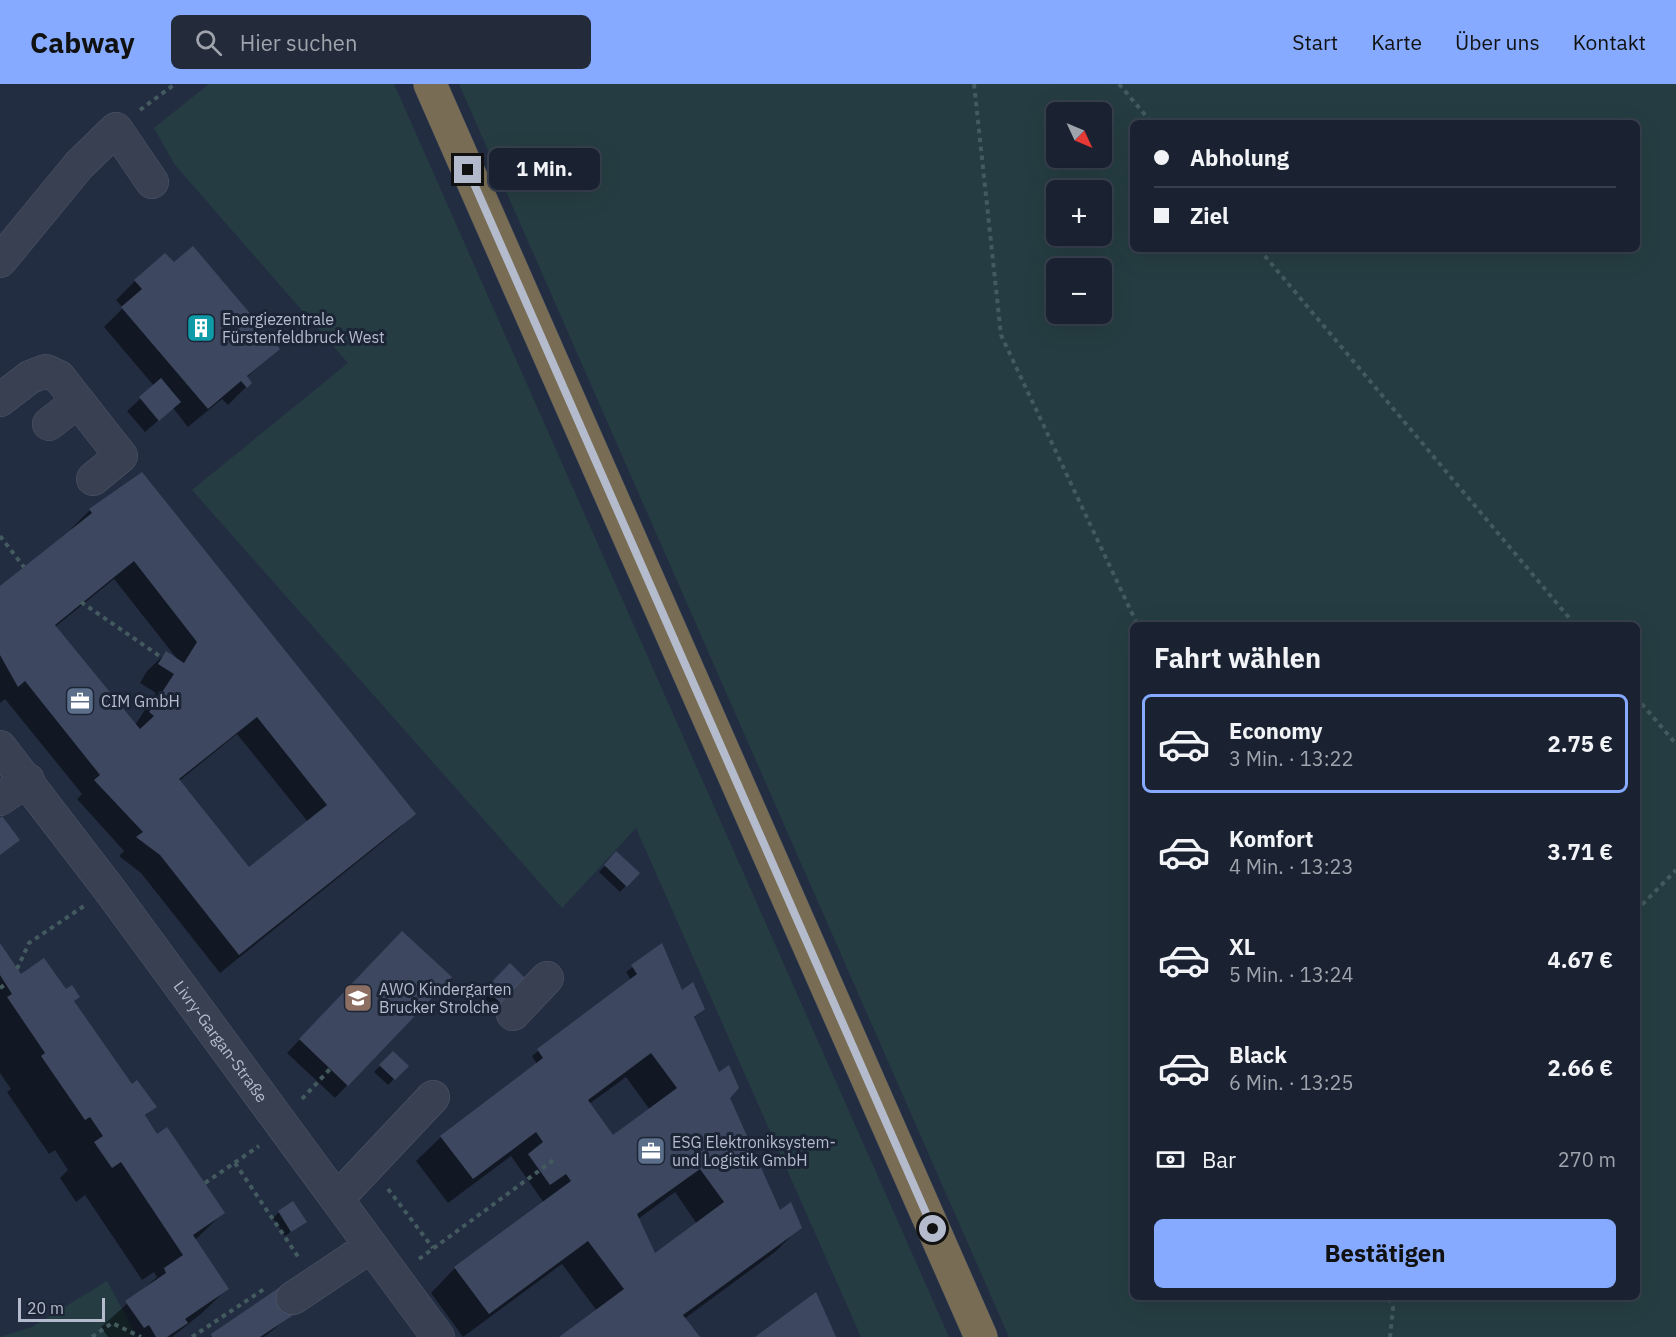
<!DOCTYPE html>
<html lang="de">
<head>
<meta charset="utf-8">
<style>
	body { margin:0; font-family:"IBM Plex Sans",sans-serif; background:#232a3a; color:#f1f3f6; height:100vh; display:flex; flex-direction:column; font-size:22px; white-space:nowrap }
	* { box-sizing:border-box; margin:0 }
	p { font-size:20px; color:#9fa4ac }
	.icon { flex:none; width:33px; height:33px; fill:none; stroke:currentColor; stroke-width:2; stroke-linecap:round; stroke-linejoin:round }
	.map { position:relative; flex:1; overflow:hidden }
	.drawer { position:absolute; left:1130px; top:538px; width:510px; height:678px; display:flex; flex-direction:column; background:#1a2232; border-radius:9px; box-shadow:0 6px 24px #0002,0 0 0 2px #383f4d }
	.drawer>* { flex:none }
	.guide { position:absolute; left:1130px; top:36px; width:510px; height:132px; border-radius:9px; box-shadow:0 6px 24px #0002,0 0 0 2px #383f4d; display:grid; align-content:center; height:132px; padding:0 24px; background:#1a2232 }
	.needle { width:39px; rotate:134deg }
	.buttons { position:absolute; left:1046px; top:18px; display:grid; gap:12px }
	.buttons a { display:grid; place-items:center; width:66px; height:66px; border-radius:9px; background:#1a2232; box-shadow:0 6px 24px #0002,0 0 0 2px #383f4d; font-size:30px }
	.scale { position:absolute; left:18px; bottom:15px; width:87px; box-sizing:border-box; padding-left:6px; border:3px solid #b4bbcc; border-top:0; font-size:16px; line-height:21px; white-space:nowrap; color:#b4bbcc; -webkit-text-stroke:4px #1c2536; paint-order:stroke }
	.end { position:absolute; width:27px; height:27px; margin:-14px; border:8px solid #b4bbcc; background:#111; box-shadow:0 0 0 3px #111 }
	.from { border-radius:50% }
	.bubble { position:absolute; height:42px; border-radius:9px; background:#1a2232; box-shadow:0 6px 24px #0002,0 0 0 2px #383f4d; font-size:20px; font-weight:800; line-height:42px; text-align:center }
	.guide b { display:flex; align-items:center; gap:21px; height:57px; font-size:22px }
	.guide b+b { border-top:2px solid #383f4d }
	.guide i { width:15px; height:15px; background:#f1f3f6 }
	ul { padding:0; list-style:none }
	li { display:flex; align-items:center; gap:18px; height:99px; margin:0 12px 9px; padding:0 12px; border:3px solid transparent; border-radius:9px }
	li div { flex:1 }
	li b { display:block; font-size:22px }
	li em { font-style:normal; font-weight:800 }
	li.current { border-color:#86aaff }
	li>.icon { width:54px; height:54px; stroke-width:1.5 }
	h2 { padding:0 24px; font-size:27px; line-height:72px }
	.pay { display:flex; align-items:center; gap:15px; height:66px; padding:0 24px; font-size:22px }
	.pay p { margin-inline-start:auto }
	.action { display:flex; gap:12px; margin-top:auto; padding:12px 24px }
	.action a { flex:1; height:69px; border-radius:9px; background:#86aaff; color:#111; font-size:24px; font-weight:800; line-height:69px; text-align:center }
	header { display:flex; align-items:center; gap:36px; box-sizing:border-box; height:84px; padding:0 30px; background:#86aaff; color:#111 }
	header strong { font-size:28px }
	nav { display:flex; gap:33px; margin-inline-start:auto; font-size:21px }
	.search { width:420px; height:54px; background:#232a3a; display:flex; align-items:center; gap:15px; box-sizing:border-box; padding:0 21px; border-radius:9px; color:#9fa4ac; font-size:22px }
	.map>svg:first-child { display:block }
	.green { fill:#253d42; fill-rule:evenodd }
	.shadow { fill:#0007; fill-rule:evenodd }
	.building { fill:#3d4860; fill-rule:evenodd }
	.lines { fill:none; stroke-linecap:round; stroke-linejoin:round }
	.minor-casing { stroke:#4f5869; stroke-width:34 }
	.highway-casing { stroke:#3f4859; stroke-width:34 }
	.path { stroke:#435a5f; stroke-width:4; stroke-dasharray:4.5 4.5; stroke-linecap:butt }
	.minor { stroke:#384051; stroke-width:33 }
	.highway { stroke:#786d54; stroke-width:33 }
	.route { stroke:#b4bbcc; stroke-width:8 }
	.labels { text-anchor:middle; stroke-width:6; stroke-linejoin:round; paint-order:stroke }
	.poi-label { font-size:16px; fill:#b4bbcc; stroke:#1c2536; text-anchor:start }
	.street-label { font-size:16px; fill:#b4bbcc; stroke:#1c2536 }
</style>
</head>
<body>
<header>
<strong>Cabway</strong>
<div class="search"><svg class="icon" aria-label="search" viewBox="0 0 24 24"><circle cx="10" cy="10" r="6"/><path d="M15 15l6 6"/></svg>Hier suchen</div>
<nav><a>Start</a><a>Karte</a><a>Über uns</a><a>Kontakt</a></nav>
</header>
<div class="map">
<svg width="1676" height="1253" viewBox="0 0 1676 1253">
	<rect width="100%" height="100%" fill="#232d42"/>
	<path class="green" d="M209,0H394L949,1253H861L636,744L562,824L192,406L348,279L175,81L154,44Z
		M459,0H1676V1253H1009ZM1056,28H1101V74H1056ZM1132,39H1636V165H1132ZM1101,106V152H1056V106ZM1056,184H1101V230H1056ZM1132,542H1636V1214H1132Z
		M107,1197L137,1253H0L32,1243Z"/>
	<path class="shadow" d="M135,197L278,265L246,294L250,299L228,321L222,315L188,343L173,324L145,348L127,327L154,302L104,243L123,224L116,216Z
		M90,426L414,730L395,748L220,889L141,789L119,772L124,767L77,715L82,710L5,615L0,619V505L73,446L71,445ZM114,495L178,576L166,569L147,587L140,599L156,609L135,641L55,543ZM237,650L308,738L249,785L179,697Z
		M616,770L638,789L620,808L599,788Z
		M389,861L450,893L335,1014L287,969Z
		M0,862L20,892L73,918L131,1002L155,1023L144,1033L157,1052L223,1129L195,1156L227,1205L202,1229L172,1253H108L101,1243L157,1193L154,1188L142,1196L85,1111L76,1118L60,1094L68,1086L55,1066L49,1070L7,1008L11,1005L0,989Z
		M661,862L682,909L703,925L693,935L780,1129L800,1143L775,1168L684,1235L698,1253H562L597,1227L562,1180L463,1253L431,1209L455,1184L544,1119L511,1072L448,1119L416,1077L441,1053L537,980L532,972L538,967L631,896L626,888ZM626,993L650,1026L613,1053L589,1020ZM675,1108L697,1140L655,1172L638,1135Z
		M510,881L525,896L497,926L481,911Z
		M393,969L407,982L388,1001L374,988Z
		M279,1128L305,1138L285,1152L273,1134Z
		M299,1225L264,1253H210L212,1252Z"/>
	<path class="building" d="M193,162L280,265L247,292L252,299L247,304L241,297L208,325L121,223L142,205L134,196L165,169L174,178Z
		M161,294L181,318L159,337L139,313Z
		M142,388L416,730L239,871L160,771L136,753L143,748L94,696L100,691L25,597L18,603L0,571V502L92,429L89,425ZM134,477L197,558L184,579L166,567L158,580L174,590L149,628L154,632L140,645L55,541ZM257,633L327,721L249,783L179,695Z
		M2,732L20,756L0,771V734Z
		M616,767L640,789L627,803L604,781Z
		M402,847L452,893L348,1002L299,955Z
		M0,859L21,890L44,874L66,905L72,901L80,913L74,917L132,1000L137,996L157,1023L145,1031L157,1050L167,1043L225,1129L193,1151L229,1205L185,1235L188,1239L167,1253H156L149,1241L144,1244L125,1217L166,1189L164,1184L183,1171L121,1078L112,1084L94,1058L103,1052L90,1033L85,1036L41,972L45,969L7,913L12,910L0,891Z
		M662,859L682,906L693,898L705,925L694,933L719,988L729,981L739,1004L730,1014L780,1126L791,1118L802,1144L683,1231L700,1253H559L624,1205L588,1157L489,1230L454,1183L571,1097L566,1090L550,1101L528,1070L543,1058L536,1048L473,1095L440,1052L543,974L537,965L637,890L631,881ZM651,969L677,1004L613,1051L588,1016ZM700,1085L724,1118L655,1169L637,1130Z
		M510,879L527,896L504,922L485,905Z
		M393,967L409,982L395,996L379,981Z
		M293,1117L307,1138L291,1148L278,1127Z
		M283,1201L301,1226L260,1253H212L211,1250Z
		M816,1208L836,1253H755Z"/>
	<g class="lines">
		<g class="minor-casing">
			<g id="minor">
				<path d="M0,177L79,81L116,45L152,98"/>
				<path d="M0,316L30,293L46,287L59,293L121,372L93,395"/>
				<path d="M49,340L78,317"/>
				<path id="s1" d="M0,663L109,805L438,1253"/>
				<path d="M0,715L28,696"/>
				<path d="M513,930L547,894"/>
				<path d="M337,1115L433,1013"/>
				<path d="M293,1214L371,1162"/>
			</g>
		</g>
		<g class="highway-casing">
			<path id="highway" d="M430,0L981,1253"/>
		</g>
		<path class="path" d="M974,0L1001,251L1138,542
			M1119,0L1152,39
			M140,26L175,0
			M1259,165L1576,542
			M0,452L24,483
			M81,518L161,573
			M1636,613L1676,660
			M1636,827L1676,786
			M17,885L29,859L84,822
			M0,904L6,900
			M302,1015L330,985
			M235,1079L299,1174
			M205,1099L259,1062
			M388,1105L433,1164
			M419,1175L555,1075
			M1389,1214L1393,1224L1390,1253
			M92,1253L112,1239L141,1253
			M192,1253L264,1205"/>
		<use href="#minor" class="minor"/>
		<use href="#highway" class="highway"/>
	</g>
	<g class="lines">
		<path class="route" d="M468,86L933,1145"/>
	</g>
	<defs>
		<g id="building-square" transform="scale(1.5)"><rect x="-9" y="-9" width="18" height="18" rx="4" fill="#0f9aa8" stroke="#1c2536"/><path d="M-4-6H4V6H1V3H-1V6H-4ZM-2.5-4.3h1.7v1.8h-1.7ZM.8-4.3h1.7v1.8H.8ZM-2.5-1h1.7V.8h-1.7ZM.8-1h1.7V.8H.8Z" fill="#fff"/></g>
		<g id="office-square" transform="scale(1.5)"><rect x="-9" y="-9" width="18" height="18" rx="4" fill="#5c6f8a" stroke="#1c2536"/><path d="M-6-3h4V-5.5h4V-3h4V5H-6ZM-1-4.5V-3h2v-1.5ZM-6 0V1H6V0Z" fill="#fff"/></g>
		<g id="school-square" transform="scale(1.5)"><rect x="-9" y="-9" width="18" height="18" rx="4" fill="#8d6e63" stroke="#1c2536"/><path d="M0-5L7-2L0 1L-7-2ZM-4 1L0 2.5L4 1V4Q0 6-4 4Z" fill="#fff"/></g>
	</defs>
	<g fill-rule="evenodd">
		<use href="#building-square" x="201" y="244"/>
		<use href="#office-square" x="80" y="617"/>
		<use href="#school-square" x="358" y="914"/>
		<use href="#office-square" x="651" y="1067"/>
	</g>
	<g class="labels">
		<g class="poi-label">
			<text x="222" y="241">Energiezentrale<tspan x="222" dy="18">Fürstenfeldbruck West</tspan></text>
			<text x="101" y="623">CIM GmbH</text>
			<text x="379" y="911">AWO Kindergarten<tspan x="379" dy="18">Brucker Strolche</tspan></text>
			<text x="672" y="1064">ESG Elektroniksystem-<tspan x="672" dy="18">und Logistik GmbH</tspan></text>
		</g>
		<g class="street-label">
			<text dy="6" stroke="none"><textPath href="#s1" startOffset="368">Livry-Gargan-Straße</textPath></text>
		</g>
	</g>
</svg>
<div class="buttons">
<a><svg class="needle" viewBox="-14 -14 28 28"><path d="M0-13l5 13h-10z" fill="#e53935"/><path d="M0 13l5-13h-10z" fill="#9fa4ac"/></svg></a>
<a>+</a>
<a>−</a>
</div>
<div class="scale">20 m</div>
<i class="end from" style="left:933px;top:1145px"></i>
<i class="end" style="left:468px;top:86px"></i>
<div class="bubble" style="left:489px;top:64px;width:111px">1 Min.</div>
<div class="guide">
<b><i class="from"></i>Abholung</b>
<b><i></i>Ziel</b>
</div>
<section class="drawer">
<h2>Fahrt wählen</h2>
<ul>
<li class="current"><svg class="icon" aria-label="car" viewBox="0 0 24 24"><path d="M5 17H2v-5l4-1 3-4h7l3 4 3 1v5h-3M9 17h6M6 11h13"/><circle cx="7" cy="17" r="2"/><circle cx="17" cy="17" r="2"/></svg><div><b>Economy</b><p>3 Min. · 13:22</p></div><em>2.75 €</em></li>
<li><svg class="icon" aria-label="car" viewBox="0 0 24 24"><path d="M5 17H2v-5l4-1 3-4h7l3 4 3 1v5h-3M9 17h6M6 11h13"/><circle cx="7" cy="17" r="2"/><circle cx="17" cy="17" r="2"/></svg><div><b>Komfort</b><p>4 Min. · 13:23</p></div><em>3.71 €</em></li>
<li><svg class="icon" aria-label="car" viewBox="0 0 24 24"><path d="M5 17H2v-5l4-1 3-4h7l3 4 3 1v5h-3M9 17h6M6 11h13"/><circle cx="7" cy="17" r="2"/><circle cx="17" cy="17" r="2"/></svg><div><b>XL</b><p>5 Min. · 13:24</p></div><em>4.67 €</em></li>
<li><svg class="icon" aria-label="car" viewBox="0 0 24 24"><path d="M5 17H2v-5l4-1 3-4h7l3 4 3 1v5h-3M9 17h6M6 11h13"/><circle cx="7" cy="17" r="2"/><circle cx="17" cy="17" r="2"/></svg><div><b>Black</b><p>6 Min. · 13:25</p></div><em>2.66 €</em></li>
</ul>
<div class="pay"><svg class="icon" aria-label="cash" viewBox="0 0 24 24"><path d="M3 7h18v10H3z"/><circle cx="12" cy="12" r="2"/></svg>Bar<p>270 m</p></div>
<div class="action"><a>Bestätigen</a></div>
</section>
</div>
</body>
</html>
